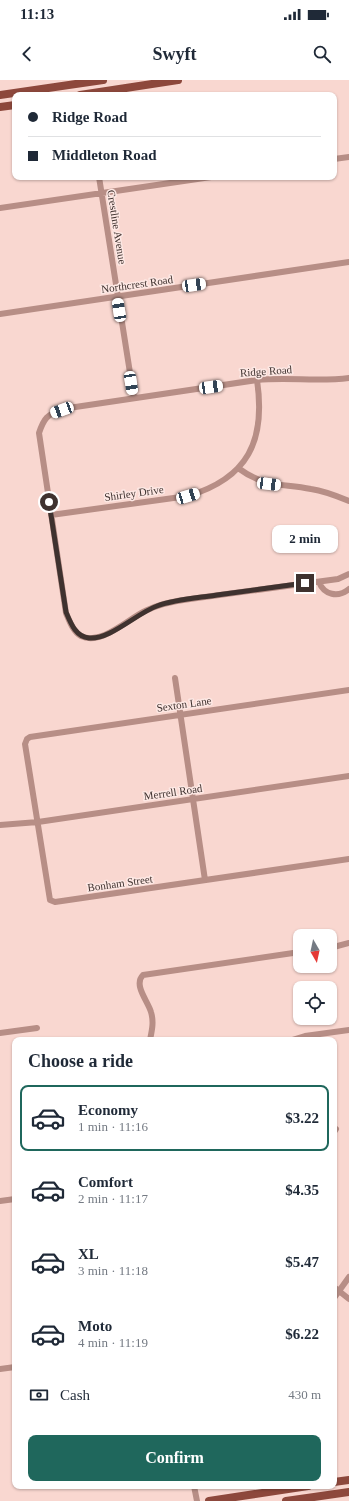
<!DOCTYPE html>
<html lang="en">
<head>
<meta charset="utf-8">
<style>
	body { margin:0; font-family:"Times New Roman",serif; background:#f6f6f7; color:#1f2937; height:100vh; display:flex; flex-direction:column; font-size:15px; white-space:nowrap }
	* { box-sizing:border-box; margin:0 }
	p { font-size:13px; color:#747a83 }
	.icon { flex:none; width:22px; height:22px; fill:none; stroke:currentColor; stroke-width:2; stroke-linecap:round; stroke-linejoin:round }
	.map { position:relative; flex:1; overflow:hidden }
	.details { position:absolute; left:12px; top:957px; width:325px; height:452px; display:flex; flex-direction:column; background:#fff; border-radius:8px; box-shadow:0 1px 3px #0004 }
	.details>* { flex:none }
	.guide { position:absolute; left:12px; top:12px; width:325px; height:88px; border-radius:8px; box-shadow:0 1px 3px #0004; display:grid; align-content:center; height:88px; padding:0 16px; background:#fff }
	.needle { width:26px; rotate:171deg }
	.fabs { position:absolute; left:293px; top:849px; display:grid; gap:8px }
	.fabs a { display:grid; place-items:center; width:44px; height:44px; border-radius:8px; background:#fff; box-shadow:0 1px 3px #0004; font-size:20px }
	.end { position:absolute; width:18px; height:18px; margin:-9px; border:5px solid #3f322f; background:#fff; box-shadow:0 0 0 2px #fff }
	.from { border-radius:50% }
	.bubble { position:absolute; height:28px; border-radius:8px; background:#fff; box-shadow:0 1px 3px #0004; font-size:13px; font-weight:800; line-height:28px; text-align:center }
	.car { position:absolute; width:12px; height:24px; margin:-12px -6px; border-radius:5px; box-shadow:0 0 3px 1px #0007; background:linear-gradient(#fff 24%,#345 0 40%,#fff 0 76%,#345 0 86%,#fff 0) }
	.guide b { display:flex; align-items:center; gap:14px; height:38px; font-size:15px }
	.guide b+b { border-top:1px solid #e0e1e3 }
	.guide i { width:10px; height:10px; background:#1f2937 }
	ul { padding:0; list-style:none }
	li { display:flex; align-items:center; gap:12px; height:66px; margin:0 8px 6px; padding:0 8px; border:2px solid transparent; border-radius:8px }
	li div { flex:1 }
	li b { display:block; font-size:15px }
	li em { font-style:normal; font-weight:800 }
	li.active { border-color:#1f675c }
	li>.icon { width:36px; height:36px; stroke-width:1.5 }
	h2 { padding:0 16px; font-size:18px; line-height:48px }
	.pay { display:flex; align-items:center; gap:10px; height:44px; padding:0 16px; font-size:15px }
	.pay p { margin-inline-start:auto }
	.cta { display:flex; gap:8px; margin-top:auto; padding:8px 16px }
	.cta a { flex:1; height:46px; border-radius:8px; background:#1f675c; color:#fff; font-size:16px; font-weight:800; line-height:46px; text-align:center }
	.status { display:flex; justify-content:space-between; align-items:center; height:28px; padding:0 20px; background:#fff; direction:ltr }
	.status svg { height:11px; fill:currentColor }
	header { display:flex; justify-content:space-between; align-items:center; height:52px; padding:0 16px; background:#fff; font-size:18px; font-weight:800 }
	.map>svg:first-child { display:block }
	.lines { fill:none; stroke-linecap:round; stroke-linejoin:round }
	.minor { stroke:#b78e86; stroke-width:6 }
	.major { stroke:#8d483c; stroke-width:8 }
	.route { stroke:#3f322f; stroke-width:5 }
	.labels { text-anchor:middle; stroke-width:3; stroke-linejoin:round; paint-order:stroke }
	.street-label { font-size:11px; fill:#3f322f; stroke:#fde8e4 }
</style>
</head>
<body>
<div class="status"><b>11:13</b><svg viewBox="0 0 49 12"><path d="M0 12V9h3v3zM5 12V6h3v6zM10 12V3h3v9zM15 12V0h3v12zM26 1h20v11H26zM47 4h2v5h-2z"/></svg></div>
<header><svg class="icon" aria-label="back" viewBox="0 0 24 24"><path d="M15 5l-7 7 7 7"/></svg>Swyft<svg class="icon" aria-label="search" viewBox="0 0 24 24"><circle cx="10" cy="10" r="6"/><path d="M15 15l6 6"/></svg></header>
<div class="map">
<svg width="349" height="1421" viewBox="0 0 349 1421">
	<rect width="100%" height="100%" fill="#f9d7d0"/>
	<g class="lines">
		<path class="minor" d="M334,79L349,77
			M99,97L134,318
			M0,128L211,97
			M0,234L349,182
			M349,298C319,302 288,297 257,300L62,329C47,335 44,338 39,353L66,533C69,540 73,552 81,556C101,566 128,539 145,531C159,524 174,521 190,519L338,499L349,494
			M238,388C265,408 281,403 311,409C325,411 337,416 349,421
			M51,435L188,416C248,398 266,361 257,300
			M319,502C324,515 338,518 349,509
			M175,598L205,800
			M349,610L30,657L27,659L25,664L50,820L55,822L349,779
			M0,745L38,742L349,696
			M330,868L349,863
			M0,953L37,948
			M150,960C152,950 154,942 151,932C148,921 133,905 143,895L300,872
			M292,960L305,956L349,950
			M334,1052L336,1049
			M0,1121L15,1119
			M334,1207L349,1219
			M334,1218L349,1197
			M0,1289L15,1287
			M194,1406L197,1421"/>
		<path class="major" d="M0,15L103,0
			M80,15L178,0
			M0,27L15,25
			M334,1402L349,1400
			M209,1421L308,1406
			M286,1421L349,1412"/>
	</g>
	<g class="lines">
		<path class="route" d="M49,422L66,532C71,544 76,557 89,558C110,560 137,533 157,526C176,519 197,518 217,515C246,511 276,507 305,503"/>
	</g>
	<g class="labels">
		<g class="street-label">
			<text transform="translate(117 147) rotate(81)" y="4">Crestline Avenue</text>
			<text transform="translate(137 204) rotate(-8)" y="4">Northcrest Road</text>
			<text transform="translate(266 291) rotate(-4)" y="4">Ridge Road</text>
			<text transform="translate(134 413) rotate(-8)" y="4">Shirley Drive</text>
			<text transform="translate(184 624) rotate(-8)" y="4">Sexton Lane</text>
			<text transform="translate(173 712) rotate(-8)" y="4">Merrell Road</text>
			<text transform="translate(120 803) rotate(-8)" y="4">Bonham Street</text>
		</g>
	</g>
</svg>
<div class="fabs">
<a><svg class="needle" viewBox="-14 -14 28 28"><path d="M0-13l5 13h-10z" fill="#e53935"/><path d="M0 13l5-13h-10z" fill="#747a83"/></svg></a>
<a><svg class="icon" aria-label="locate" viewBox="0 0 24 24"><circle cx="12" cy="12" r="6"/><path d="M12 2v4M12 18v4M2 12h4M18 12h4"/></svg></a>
</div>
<i class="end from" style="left:49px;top:422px"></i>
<i class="end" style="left:305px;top:503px"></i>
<div class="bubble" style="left:272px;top:445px;width:66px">2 min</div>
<i class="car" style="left:194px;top:205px;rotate:82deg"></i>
<i class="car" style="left:119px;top:230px;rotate:351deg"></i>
<i class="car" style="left:131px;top:303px;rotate:171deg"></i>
<i class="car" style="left:211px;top:307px;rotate:82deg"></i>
<i class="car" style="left:62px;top:330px;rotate:250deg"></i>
<i class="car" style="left:269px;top:404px;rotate:97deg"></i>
<i class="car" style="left:188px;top:416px;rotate:73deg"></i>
<div class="guide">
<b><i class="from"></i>Ridge Road</b>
<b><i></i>Middleton Road</b>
</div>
<section class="details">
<h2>Choose a ride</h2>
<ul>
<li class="active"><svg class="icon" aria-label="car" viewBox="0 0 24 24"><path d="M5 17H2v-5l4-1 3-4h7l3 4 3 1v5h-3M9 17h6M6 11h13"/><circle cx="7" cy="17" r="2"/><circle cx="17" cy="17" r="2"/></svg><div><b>Economy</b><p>1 min · 11:16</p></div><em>$3.22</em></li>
<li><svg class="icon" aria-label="car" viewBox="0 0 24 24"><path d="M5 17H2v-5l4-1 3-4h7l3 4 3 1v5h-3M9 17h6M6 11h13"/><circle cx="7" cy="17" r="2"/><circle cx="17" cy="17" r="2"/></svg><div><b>Comfort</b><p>2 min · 11:17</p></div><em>$4.35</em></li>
<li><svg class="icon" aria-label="car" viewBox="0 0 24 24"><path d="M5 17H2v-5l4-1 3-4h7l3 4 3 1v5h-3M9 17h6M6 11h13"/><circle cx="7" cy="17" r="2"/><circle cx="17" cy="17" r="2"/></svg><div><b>XL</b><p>3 min · 11:18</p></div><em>$5.47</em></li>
<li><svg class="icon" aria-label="car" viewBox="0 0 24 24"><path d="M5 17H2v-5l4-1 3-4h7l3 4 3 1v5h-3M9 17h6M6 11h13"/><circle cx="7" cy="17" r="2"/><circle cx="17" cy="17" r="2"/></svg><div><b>Moto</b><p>4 min · 11:19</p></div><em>$6.22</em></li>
</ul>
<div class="pay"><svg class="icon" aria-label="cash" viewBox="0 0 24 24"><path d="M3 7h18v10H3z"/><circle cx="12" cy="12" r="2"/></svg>Cash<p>430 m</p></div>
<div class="cta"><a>Confirm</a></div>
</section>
</div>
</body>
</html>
